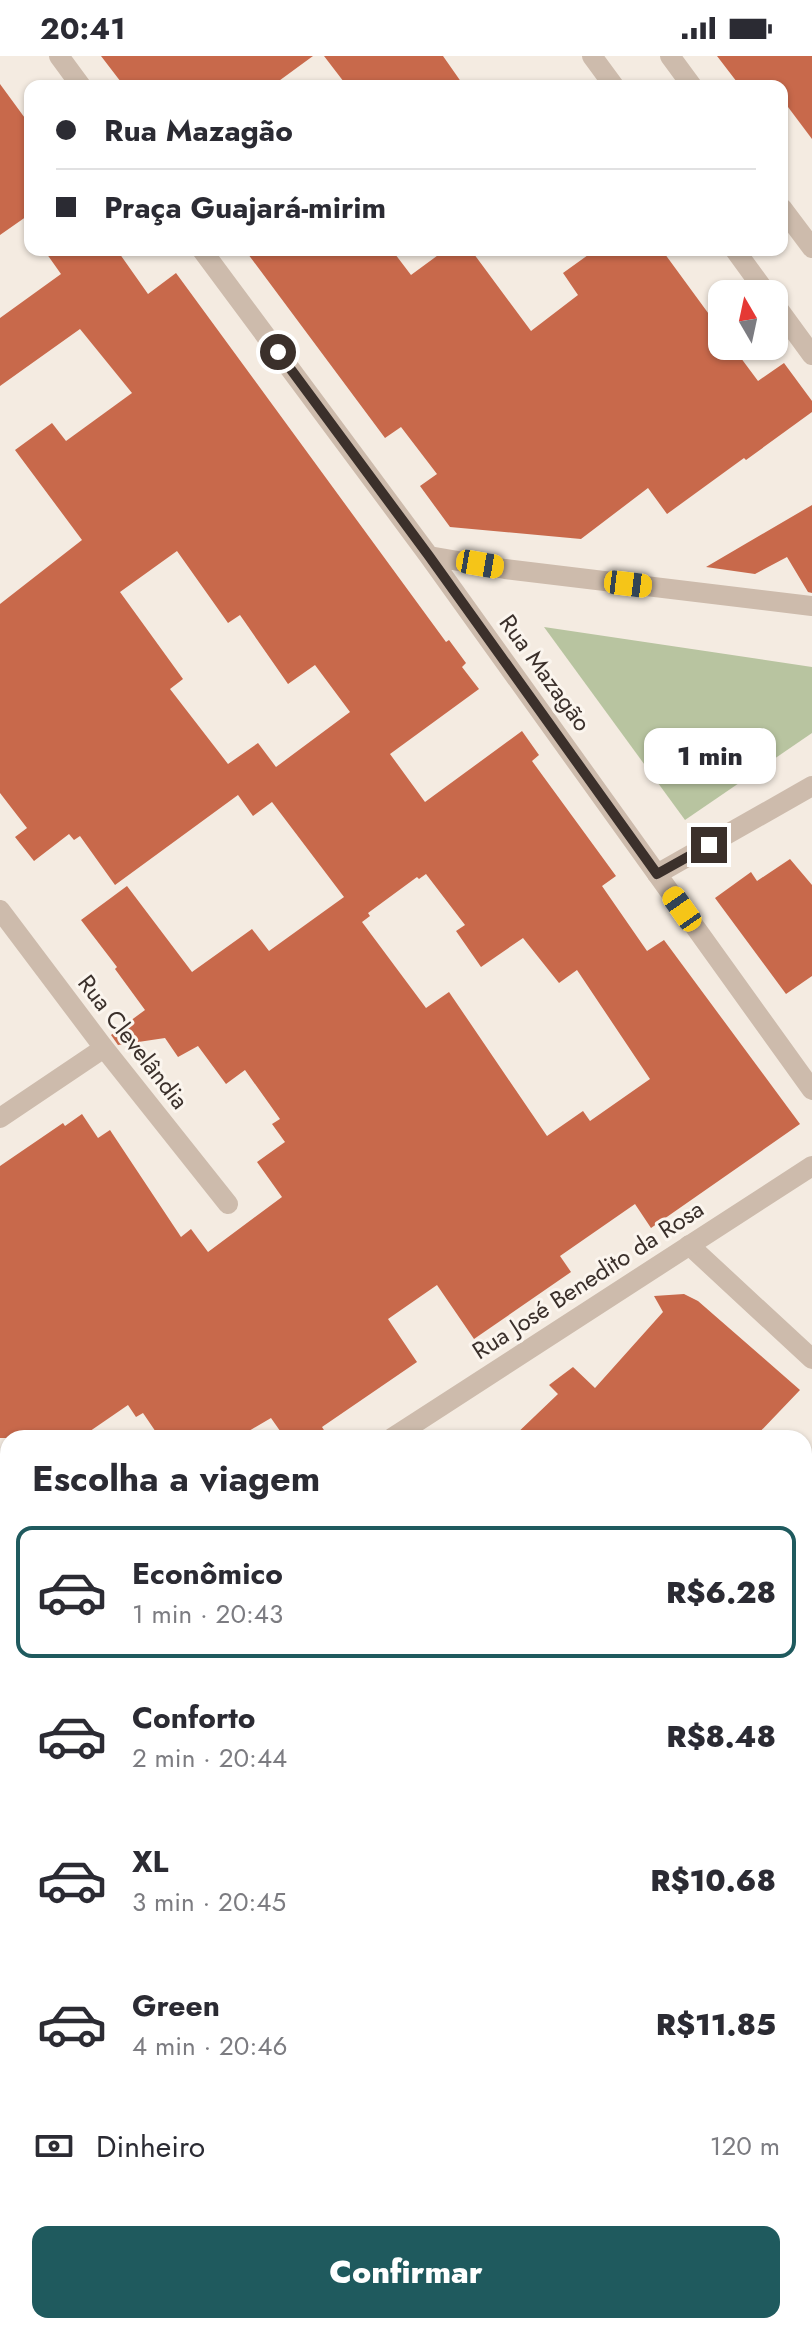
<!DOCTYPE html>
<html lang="pt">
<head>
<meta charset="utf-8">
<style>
	body { margin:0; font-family:Jost,sans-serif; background:#f7f7f7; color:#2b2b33; height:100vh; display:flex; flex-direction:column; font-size:30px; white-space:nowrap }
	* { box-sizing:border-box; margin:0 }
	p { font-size:26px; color:#7c7c81 }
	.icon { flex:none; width:44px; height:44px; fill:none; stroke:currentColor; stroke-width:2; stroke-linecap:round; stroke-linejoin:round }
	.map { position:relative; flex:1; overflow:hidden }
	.sheet { position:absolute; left:0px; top:1374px; width:812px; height:904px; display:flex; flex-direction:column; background:#fff; border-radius:24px 24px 0 0; box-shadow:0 2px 6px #0004 }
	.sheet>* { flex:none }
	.top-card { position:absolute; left:24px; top:24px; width:764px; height:176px; border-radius:16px; box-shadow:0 2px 6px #0004; display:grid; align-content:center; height:176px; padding:0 32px; background:#fff }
	.needle { width:52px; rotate:351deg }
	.controls { position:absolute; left:708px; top:224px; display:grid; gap:16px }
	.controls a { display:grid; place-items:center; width:80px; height:80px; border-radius:16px; background:#fff; box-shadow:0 2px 6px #0004; font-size:40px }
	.end { position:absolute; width:36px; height:36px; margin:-18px; border:10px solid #3b302b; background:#fff; box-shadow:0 0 0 4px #fff }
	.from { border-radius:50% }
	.bubble { position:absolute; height:56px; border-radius:16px; background:#fff; box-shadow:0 2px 6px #0004; font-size:26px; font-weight:800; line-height:56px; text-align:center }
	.car { position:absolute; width:24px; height:48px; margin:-24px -12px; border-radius:10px; box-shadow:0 0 6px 2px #0007; background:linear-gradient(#f5c518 24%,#345 0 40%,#f5c518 0 76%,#345 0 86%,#f5c518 0) }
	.top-card b { display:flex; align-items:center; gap:28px; height:76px; font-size:30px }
	.top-card b+b { border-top:2px solid #e1e1e2 }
	.top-card i { width:20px; height:20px; background:#2b2b33 }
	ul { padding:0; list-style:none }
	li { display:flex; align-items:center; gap:24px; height:132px; margin:0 16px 12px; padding:0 16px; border:4px solid transparent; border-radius:16px }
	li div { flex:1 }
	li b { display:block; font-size:30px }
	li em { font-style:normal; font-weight:800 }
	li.selected { border-color:#1f5a5e }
	li>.icon { width:72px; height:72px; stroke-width:1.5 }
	h2 { padding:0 32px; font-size:36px; line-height:96px }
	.pay { display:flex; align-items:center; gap:20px; height:88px; padding:0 32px; font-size:30px }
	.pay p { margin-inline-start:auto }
	.button { display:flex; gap:16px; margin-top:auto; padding:16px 32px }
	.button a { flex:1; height:92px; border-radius:16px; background:#1f5a5e; color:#fff; font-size:32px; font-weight:800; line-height:92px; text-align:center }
	.status { display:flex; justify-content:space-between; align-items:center; height:56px; padding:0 40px; background:#fff; direction:ltr }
	.status svg { height:22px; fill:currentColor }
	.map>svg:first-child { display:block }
	.green { fill:#b8c4a0 }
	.building { fill:#c8694b; fill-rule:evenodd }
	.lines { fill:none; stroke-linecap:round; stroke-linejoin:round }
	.minor { stroke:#cdbbac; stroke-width:20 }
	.tertiary { stroke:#cdbbac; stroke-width:20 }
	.route { stroke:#3b302b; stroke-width:10 }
	.labels { text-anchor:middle; stroke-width:6; stroke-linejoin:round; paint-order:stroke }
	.street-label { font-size:24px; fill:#3b302b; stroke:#fbf5ee }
</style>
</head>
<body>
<div class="status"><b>20:41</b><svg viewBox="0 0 49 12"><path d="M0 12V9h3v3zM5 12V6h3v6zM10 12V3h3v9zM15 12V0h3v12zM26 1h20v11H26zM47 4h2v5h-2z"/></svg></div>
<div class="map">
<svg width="812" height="2278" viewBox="0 0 812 2278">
	<rect width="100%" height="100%" fill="#f4ebe1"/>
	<path class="green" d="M544,571L812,611V677L685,764Z"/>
	<path class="building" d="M101,0H313L272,30H124Z
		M324,0H443L464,30H347Z
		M717,0H812V83L782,43V30H740Z
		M0,28L30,69V158L0,179Z
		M44,194H117L148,238L176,217L446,586L449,584L466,607L462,611L479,633L390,698L425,746L522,675L539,699L532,705L616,820L602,830L647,895L664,884L800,1068L651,1172L635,1148L560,1200L571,1216L474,1283L437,1229L388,1263L417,1306L322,1371L329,1382H285L271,1362L237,1382H160L143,1357L136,1361L128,1349L80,1382H0V1110L63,1067L65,1070L82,1058L98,1082L110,1074L181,1181L191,1173L208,1196L282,1141L257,1106L285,1086L272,1068L280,1063L245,1014L226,1028L198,990L178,1001L165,982L118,989L111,979L145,954L115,913L117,911L81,864L127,830L192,916L252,873L269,895L344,841L272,746L253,760L238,739L115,829L80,780L74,784L69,778L34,805L15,781L27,772L0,737V548L82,484L15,394L52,367L66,385L132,337L80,273L0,330V262L61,218ZM177,495L228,567L240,559L288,628L315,609L350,656L276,711L258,687L228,708L170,633L183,623L120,536ZM426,818L465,869L456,875L481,911L523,882L559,927L577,914L650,1023L590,1065L583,1055L547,1080L449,936L426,952L362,866L370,860L368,857L417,821L419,823Z
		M245,194H392L411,219L445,194H471L531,275L578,239L563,217L595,194H662L722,276V290H732L758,325L784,307L812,345V356L746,404L744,402L667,458L648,432L581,483L450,471L420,430L437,418L401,371L385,382Z
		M812,449V537L808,536L787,501L755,518L706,511Z
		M790,803L812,829V920L786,938L715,842L751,816L757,825Z
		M684,1238L698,1245L800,1334L754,1382H512L558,1338L549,1329L573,1311L595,1332L663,1256L654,1240Z"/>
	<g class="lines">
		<path class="minor" d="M59,0L81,30
			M202,194L429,500L657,818
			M429,500L505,513L812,550
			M0,854L104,992L228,1148
			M0,1062L104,992
			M689,1189L812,1303
			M804,1963L812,1970"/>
		<path class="tertiary" d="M592,0L614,30
			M670,0L692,30
			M782,152L812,192
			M735,194L767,238
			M774,247L812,299
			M812,730L657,818L812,1034
			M392,1382L812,1110
			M0,1647L8,1641
			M0,1994L8,1999
			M351,2270L355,2278
			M406,2270L414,2278
			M430,2270L448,2278"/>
	</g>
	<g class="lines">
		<path class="route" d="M278,296L429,500L657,818L709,789"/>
	</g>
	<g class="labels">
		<g class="street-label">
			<text transform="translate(545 617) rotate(54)" y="8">Rua Mazagão</text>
			<text transform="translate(133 986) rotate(52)" y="8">Rua Clevelândia</text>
			<text transform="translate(588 1224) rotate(-33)" y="8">Rua José Benedito da Rosa</text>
		</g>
	</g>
</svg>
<div class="controls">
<a><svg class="needle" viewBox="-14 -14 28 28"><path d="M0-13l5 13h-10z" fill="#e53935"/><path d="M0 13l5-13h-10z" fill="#7c7c81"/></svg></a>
</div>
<i class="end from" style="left:278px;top:296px"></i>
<i class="end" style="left:709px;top:789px"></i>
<div class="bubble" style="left:644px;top:672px;width:132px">1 min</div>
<i class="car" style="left:480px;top:508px;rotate:100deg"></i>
<i class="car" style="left:628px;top:528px;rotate:97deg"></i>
<i class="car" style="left:682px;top:853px;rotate:325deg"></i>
<div class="top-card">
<b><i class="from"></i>Rua Mazagão</b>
<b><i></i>Praça Guajará-mirim</b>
</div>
<section class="sheet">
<h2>Escolha a viagem</h2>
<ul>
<li class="selected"><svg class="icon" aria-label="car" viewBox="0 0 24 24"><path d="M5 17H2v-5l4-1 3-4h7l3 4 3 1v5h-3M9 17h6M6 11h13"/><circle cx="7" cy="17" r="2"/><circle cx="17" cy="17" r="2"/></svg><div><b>Econômico</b><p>1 min · 20:43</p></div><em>R$6.28</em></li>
<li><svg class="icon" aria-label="car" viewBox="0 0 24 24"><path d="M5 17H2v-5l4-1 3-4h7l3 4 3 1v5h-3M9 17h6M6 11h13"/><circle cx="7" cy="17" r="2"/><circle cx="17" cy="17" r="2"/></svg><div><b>Conforto</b><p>2 min · 20:44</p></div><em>R$8.48</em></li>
<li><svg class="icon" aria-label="car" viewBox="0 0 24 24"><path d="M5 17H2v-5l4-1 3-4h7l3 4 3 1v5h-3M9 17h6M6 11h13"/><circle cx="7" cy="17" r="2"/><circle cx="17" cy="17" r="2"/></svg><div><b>XL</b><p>3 min · 20:45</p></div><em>R$10.68</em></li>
<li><svg class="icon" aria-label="car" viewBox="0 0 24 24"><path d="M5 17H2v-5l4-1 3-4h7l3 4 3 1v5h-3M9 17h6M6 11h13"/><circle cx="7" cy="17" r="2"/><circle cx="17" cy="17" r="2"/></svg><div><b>Green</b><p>4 min · 20:46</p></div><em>R$11.85</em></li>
</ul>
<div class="pay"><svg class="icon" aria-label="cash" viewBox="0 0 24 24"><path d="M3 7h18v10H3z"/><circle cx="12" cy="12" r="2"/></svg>Dinheiro<p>120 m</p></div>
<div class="button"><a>Confirmar</a></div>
</section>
</div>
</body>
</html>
